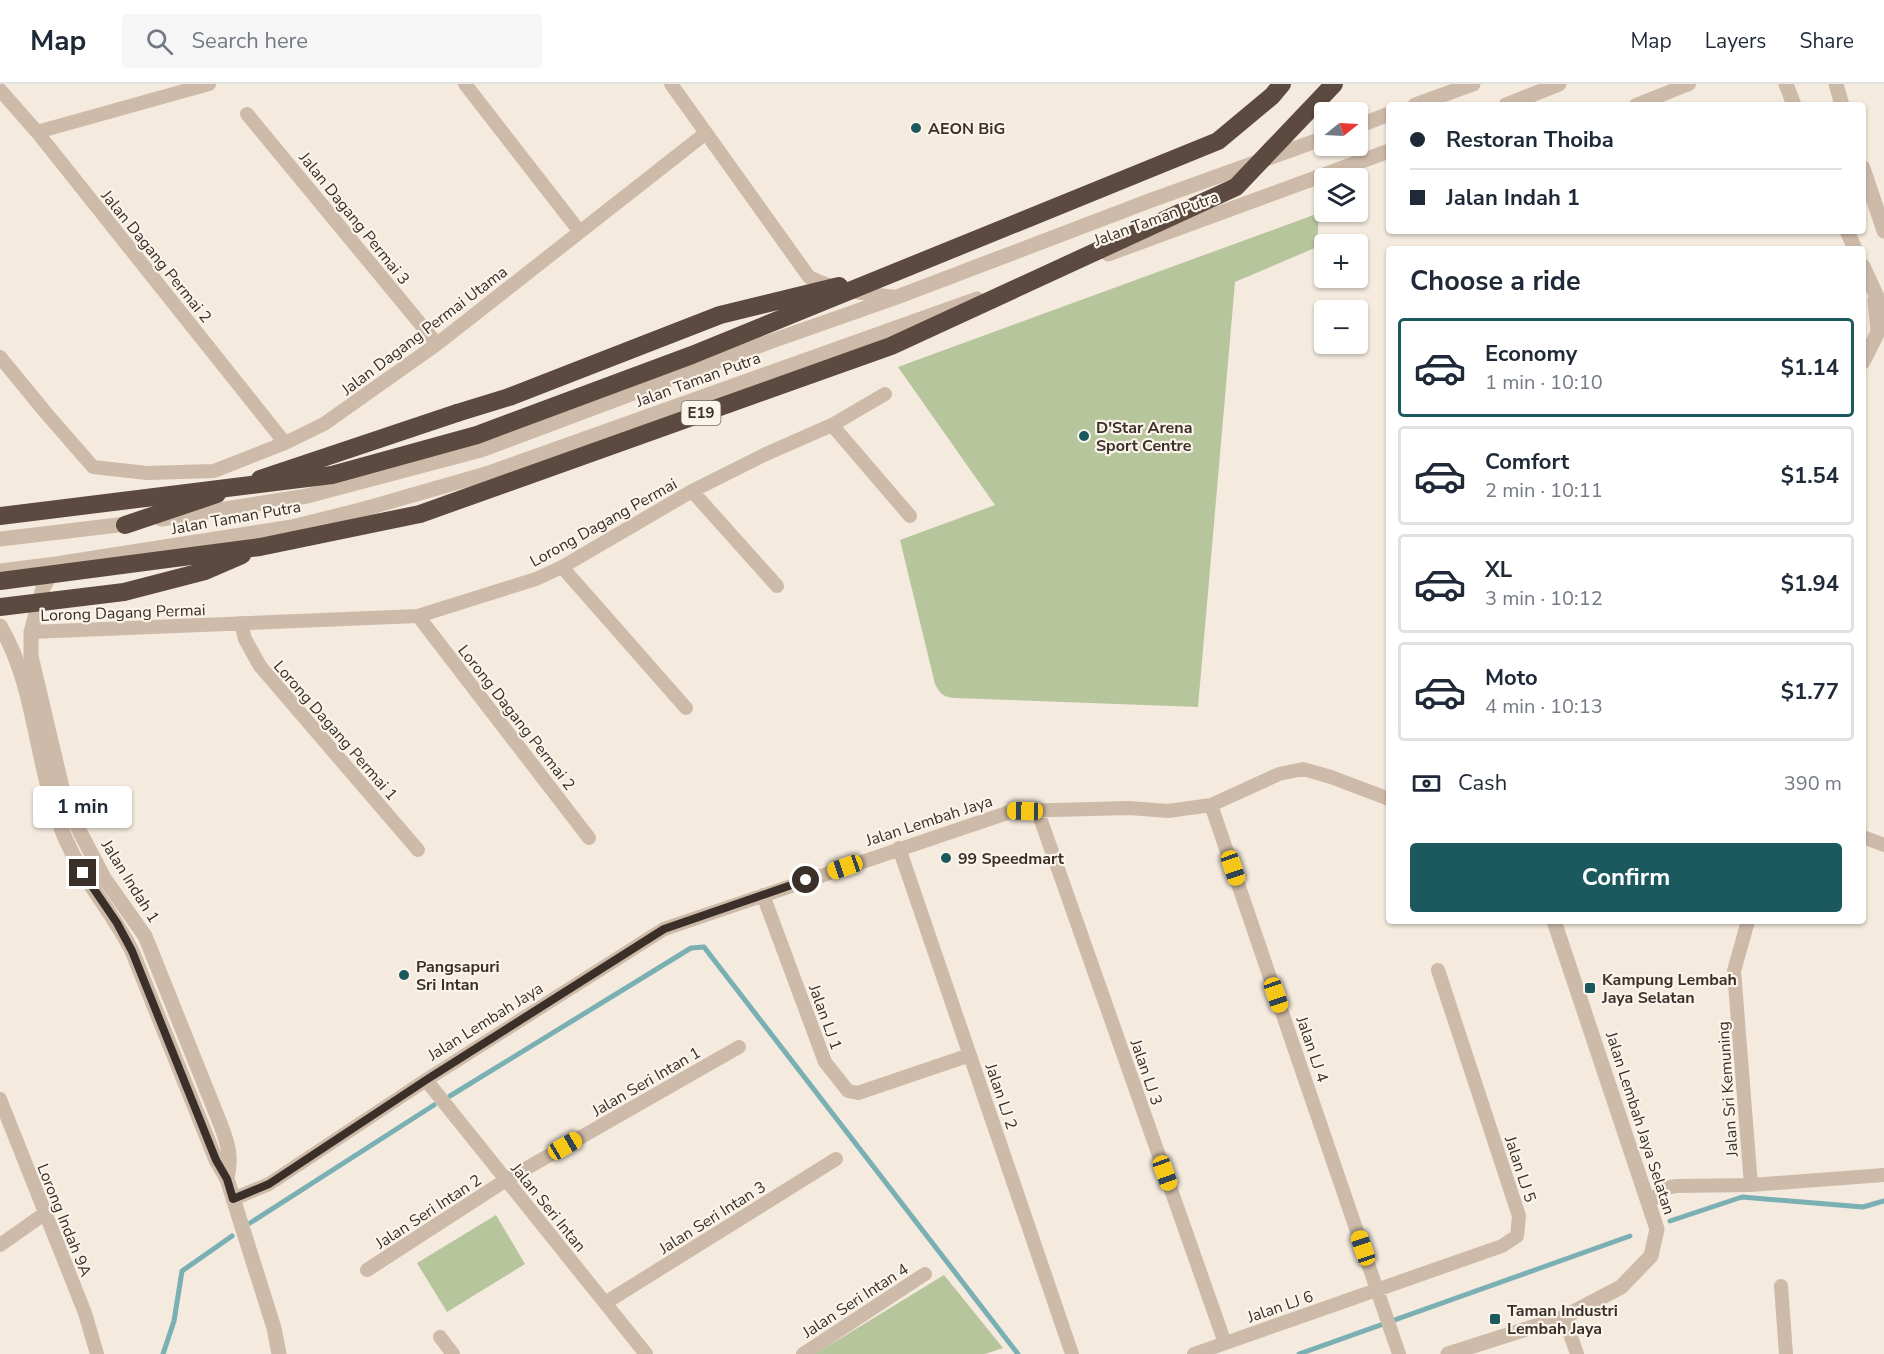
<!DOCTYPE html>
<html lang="en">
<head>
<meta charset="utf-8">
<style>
	body { margin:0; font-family:"Nunito Sans",sans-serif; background:#f6f6f7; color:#1f2937; height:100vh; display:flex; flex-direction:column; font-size:22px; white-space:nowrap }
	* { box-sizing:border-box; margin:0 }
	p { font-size:20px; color:#747a83 }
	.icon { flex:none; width:33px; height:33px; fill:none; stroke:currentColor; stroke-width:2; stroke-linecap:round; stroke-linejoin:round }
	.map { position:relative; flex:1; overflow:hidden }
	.drawer { position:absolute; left:1386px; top:162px; width:480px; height:678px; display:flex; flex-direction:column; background:#fff; border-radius:6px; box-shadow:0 2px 4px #0004 }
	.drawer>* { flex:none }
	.banner { position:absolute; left:1386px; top:18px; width:480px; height:132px; border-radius:6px; box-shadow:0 2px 4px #0004; display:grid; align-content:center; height:132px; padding:0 24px; background:#fff }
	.needle { width:39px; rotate:72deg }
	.tools { position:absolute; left:1314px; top:18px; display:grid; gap:12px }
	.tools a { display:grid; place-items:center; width:54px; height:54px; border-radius:6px; background:#fff; box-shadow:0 2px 4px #0004; font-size:30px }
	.end { position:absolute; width:27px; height:27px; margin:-14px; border:8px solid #3a2f29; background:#fff; box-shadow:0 0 0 3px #fff }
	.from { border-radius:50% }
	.bubble { position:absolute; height:42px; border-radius:6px; background:#fff; box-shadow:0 2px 4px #0004; font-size:20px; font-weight:700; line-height:42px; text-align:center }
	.car { position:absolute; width:18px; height:36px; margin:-18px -9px; border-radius:8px; box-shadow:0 0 4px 2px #0007; background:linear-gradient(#f5c518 24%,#345 0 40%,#f5c518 0 76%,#345 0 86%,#f5c518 0) }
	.banner b { display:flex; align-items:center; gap:21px; height:57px; font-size:22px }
	.banner b+b { border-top:2px solid #e0e1e3 }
	.banner i { width:15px; height:15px; background:#1f2937 }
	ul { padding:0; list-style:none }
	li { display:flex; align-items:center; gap:18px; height:99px; margin:0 12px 9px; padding:0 12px; border:3px solid #e0e1e3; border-radius:6px }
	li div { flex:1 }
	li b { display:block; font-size:22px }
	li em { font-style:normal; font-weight:700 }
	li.active { border-color:#1b595f }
	li>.icon { width:54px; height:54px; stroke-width:1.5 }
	h2 { padding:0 24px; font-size:27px; line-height:72px }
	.pay { display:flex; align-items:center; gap:15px; height:66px; padding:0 24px; font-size:22px }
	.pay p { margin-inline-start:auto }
	.button { display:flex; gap:12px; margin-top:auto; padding:12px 24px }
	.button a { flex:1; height:69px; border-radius:6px; background:#1b595f; color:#fff; font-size:24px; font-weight:700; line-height:69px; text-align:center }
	header { display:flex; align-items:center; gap:36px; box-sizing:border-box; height:84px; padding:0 30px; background:#fff; border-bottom:2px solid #e0e1e3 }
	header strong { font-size:28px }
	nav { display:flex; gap:33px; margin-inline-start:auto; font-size:21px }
	.search { width:420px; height:54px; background:#f6f6f7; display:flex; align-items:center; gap:15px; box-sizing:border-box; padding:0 21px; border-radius:6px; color:#747a83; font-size:22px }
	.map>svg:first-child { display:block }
	.green { fill:#b6c59c }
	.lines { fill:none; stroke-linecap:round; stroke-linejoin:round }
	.stream { stroke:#7ab0b4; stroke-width:5 }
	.minor { stroke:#cebaa8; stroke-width:14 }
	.tertiary { stroke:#cebaa8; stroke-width:15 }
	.motorway { stroke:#5c493f; stroke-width:18 }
	.motorway-bridge { stroke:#5c493f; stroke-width:18 }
	.route { stroke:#3a2f29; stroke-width:8 }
	.poi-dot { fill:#1b595f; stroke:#fbf4eb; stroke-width:2 }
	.labels { text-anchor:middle; stroke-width:4.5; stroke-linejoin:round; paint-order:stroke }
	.shield { fill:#fbf4eb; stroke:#746a63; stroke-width:1.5 }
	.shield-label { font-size:15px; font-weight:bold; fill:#3a2f29 }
	.poi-label { font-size:16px; font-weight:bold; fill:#3a2f29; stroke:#fbf4eb; text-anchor:start }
	.street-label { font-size:16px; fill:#3a2f29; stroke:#fbf4eb }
</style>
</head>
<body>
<header>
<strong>Map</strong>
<div class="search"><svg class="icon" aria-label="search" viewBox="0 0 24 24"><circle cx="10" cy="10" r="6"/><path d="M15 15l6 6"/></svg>Search here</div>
<nav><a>Map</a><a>Layers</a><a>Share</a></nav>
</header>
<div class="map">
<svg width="1884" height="1270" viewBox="0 0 1884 1270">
	<rect width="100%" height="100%" fill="#f4eade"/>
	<path class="green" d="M1319,129L1317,163L1235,198L1198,623L954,614C944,613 940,610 935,600L900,456L995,421L898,283Z
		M496,1131L525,1180L447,1228L417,1179Z
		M944,1191L1003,1264L985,1270H815Z"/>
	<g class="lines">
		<path class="stream" d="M450,1012L691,864L704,863L1018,1270
			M1670,1137L1742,1113L1863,1123L1884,1117
			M250,1139L434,1021
			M163,1270L174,1237L182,1187L232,1152
			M1299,1270L1630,1152"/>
		<path class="minor" d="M465,0L580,148
			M671,0L809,193C837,207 865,210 896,213
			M0,6L37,48L285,359
			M1636,21L1689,0
			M247,30L437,260
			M37,48L209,0
			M0,273L46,329L93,383L147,389L214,387L285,359L324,340L437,260L706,49
			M832,341L910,432
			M692,407L777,502
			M562,483L686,624
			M418,532L589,754
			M241,539L245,555L260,582L418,766
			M31,548L418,532L536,495L562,483L692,407L766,370L832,341L885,310
			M1211,721L1399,1270
			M1038,728L1225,1259
			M1863,753L1884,761
			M899,764L1072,1270
			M763,811L825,978L848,1007L858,1009L970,971
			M1748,837L1734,887L1751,1101
			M426,996L646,1270
			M0,1015L85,1229L97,1270
			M233,1115L269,1100L426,996L664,845L1013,727L1129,724L1168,727L1211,721L1279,690L1303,685L1331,693L1389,715
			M1649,1119L1665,1104L1676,1102L1751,1101L1884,1091
			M0,1161L44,1130
			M367,1186L506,1096L739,963
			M1781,1202L1786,1270
			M605,1219L836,1075
			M1564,1233L1577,1270
			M440,1253L453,1270
			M803,1270L925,1190
			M1194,1270L1502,1162L1517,1152L1519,1132L1438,886"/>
		<path class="tertiary" d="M1786,0L1794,21
			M1836,0L1842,21
			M1415,21L1473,0
			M1506,21L1559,0
			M1358,42L1389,30
			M1863,84L1884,147
			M1847,147L1855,165
			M1108,170L1389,67
			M1863,182L1884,228
			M1875,216L1878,248
			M1863,278L1878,248
			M161,435L307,412L481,366L769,258L897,213L1149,117L1324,54
			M0,455L135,439
			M55,483L43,504L31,548V572L64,712L80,748L104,794L145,852L220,1039C228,1060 232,1072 227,1095
			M0,487L56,480L292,443L364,425L486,390L977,215
			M0,542C31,593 35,661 52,718C59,742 70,767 83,789C99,815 118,839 132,867L216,1076L227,1095L274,1244L279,1270
			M1448,1270L1564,1233L1621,1203L1651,1172L1657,1145L1554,837"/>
		<path class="motorway" d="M260,395L457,329
			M125,441L217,410"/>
		<path class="motorway-bridge" d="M457,329L509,313L720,231L839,202
			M0,432L332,391L477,351L692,271L1218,57L1272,12L1282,0
			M0,497L260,463L420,430L891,262L1236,103L1334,0
			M0,523L124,508L205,487L242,471"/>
	</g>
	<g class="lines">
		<path class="route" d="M83,789L117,839L132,867L216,1076L227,1095L233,1115L269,1100L426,996L664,845L806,796"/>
	</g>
	<g class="poi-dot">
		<circle cx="916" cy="44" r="6"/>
		<circle cx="1084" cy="352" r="6"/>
		<circle cx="946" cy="774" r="6"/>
		<circle cx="404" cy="891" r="6"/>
		<rect x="1584" y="898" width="12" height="12" rx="3"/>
		<rect x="1489" y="1229" width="12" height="12" rx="3"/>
	</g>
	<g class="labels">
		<rect class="shield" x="681.5" y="317" width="39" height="24" rx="4.5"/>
		<g class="shield-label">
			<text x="701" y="334">E19</text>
		</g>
		<g class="poi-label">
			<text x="928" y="50">AEON BiG</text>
			<text x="1096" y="349">D'Star Arena<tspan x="1096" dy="18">Sport Centre</tspan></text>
			<text x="958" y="780">99 Speedmart</text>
			<text x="416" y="888">Pangsapuri<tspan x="416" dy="18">Sri Intan</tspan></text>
			<text x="1602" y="901">Kampung Lembah<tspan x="1602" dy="18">Jaya Selatan</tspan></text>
			<text x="1507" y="1232">Taman Industri<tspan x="1507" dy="18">Lembah Jaya</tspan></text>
		</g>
		<g class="street-label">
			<text transform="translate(355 134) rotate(51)" y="6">Jalan Dagang Permai 3</text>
			<text transform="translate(1156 134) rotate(-20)" y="6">Jalan Taman Putra</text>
			<text transform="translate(157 172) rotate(51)" y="6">Jalan Dagang Permai 2</text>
			<text transform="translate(424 246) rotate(-37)" y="6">Jalan Dagang Permai Utama</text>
			<text transform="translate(698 295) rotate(-20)" y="6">Jalan Taman Putra</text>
			<text transform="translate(236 433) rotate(-10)" y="6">Jalan Taman Putra</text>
			<text transform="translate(603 438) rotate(-29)" y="6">Lorong Dagang Permai</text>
			<text transform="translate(123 528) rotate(-2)" y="6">Lorong Dagang Permai</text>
			<text transform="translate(517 633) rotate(52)" y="6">Lorong Dagang Permai 2</text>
			<text transform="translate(336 646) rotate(49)" y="6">Lorong Dagang Permai 1</text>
			<text transform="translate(929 736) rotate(-18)" y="6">Jalan Lembah Jaya</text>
			<text transform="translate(131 797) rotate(58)" y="6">Jalan Indah 1</text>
			<text transform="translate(826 933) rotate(70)" y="6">Jalan LJ 1</text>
			<text transform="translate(485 937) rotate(-32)" y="6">Jalan Lembah Jaya</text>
			<text transform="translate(1313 965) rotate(71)" y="6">Jalan LJ 4</text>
			<text transform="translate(1147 988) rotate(71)" y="6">Jalan LJ 3</text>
			<text transform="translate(646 997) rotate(-30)" y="6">Jalan Seri Intan 1</text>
			<text transform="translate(1727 1005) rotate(-94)" y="6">Jalan Sri Kemuning</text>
			<text transform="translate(1002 1012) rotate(71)" y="6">Jalan LJ 2</text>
			<text transform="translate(1641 1039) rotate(72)" y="6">Jalan Lembah Jaya Selatan</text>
			<text transform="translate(1521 1085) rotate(72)" y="6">Jalan LJ 5</text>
			<text transform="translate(549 1123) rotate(51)" y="6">Jalan Seri Intan</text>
			<text transform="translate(428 1127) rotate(-33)" y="6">Jalan Seri Intan 2</text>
			<text transform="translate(712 1133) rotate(-32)" y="6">Jalan Seri Intan 3</text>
			<text transform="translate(65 1136) rotate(68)" y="6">Lorong Indah 9A</text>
			<text transform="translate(855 1216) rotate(-33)" y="6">Jalan Seri Intan 4</text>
			<text transform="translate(1280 1222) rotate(-19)" y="6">Jalan LJ 6</text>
		</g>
	</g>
</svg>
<div class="tools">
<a><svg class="needle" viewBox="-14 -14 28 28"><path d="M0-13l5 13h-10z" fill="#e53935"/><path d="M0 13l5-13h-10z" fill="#747a83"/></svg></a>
<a><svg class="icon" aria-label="layers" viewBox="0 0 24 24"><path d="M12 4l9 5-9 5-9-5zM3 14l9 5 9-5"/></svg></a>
<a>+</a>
<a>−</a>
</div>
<i class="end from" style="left:806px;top:796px"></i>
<i class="end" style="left:83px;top:789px"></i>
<div class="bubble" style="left:33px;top:702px;width:99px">1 min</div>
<i class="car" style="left:1025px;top:727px;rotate:271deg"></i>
<i class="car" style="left:845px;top:783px;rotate:251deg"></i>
<i class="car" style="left:1233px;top:784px;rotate:161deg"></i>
<i class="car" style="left:1276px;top:911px;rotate:161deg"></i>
<i class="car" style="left:565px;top:1062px;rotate:60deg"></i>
<i class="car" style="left:1165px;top:1089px;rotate:160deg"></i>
<i class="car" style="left:1363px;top:1164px;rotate:341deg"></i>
<div class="banner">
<b><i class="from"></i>Restoran Thoiba</b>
<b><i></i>Jalan Indah 1</b>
</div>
<section class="drawer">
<h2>Choose a ride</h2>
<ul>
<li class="active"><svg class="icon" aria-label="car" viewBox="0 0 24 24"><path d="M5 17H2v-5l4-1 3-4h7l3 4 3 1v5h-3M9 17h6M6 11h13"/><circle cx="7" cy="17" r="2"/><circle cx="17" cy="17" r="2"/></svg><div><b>Economy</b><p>1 min · 10:10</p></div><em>$1.14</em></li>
<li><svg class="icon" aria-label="car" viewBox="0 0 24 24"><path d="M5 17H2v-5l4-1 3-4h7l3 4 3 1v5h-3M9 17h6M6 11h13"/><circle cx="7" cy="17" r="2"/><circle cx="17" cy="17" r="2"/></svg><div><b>Comfort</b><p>2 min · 10:11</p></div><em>$1.54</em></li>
<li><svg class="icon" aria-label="car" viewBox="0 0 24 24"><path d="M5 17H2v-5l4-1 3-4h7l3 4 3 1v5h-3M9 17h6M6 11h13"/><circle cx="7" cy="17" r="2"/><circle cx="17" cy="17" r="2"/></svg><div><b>XL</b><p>3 min · 10:12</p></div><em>$1.94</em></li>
<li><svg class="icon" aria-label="car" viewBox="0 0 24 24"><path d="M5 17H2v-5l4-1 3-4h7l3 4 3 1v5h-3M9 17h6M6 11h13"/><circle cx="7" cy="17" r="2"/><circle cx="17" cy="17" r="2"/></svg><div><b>Moto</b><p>4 min · 10:13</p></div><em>$1.77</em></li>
</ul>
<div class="pay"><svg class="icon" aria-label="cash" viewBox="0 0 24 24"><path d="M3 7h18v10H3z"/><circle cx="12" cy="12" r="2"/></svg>Cash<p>390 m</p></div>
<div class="button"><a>Confirm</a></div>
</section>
</div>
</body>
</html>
